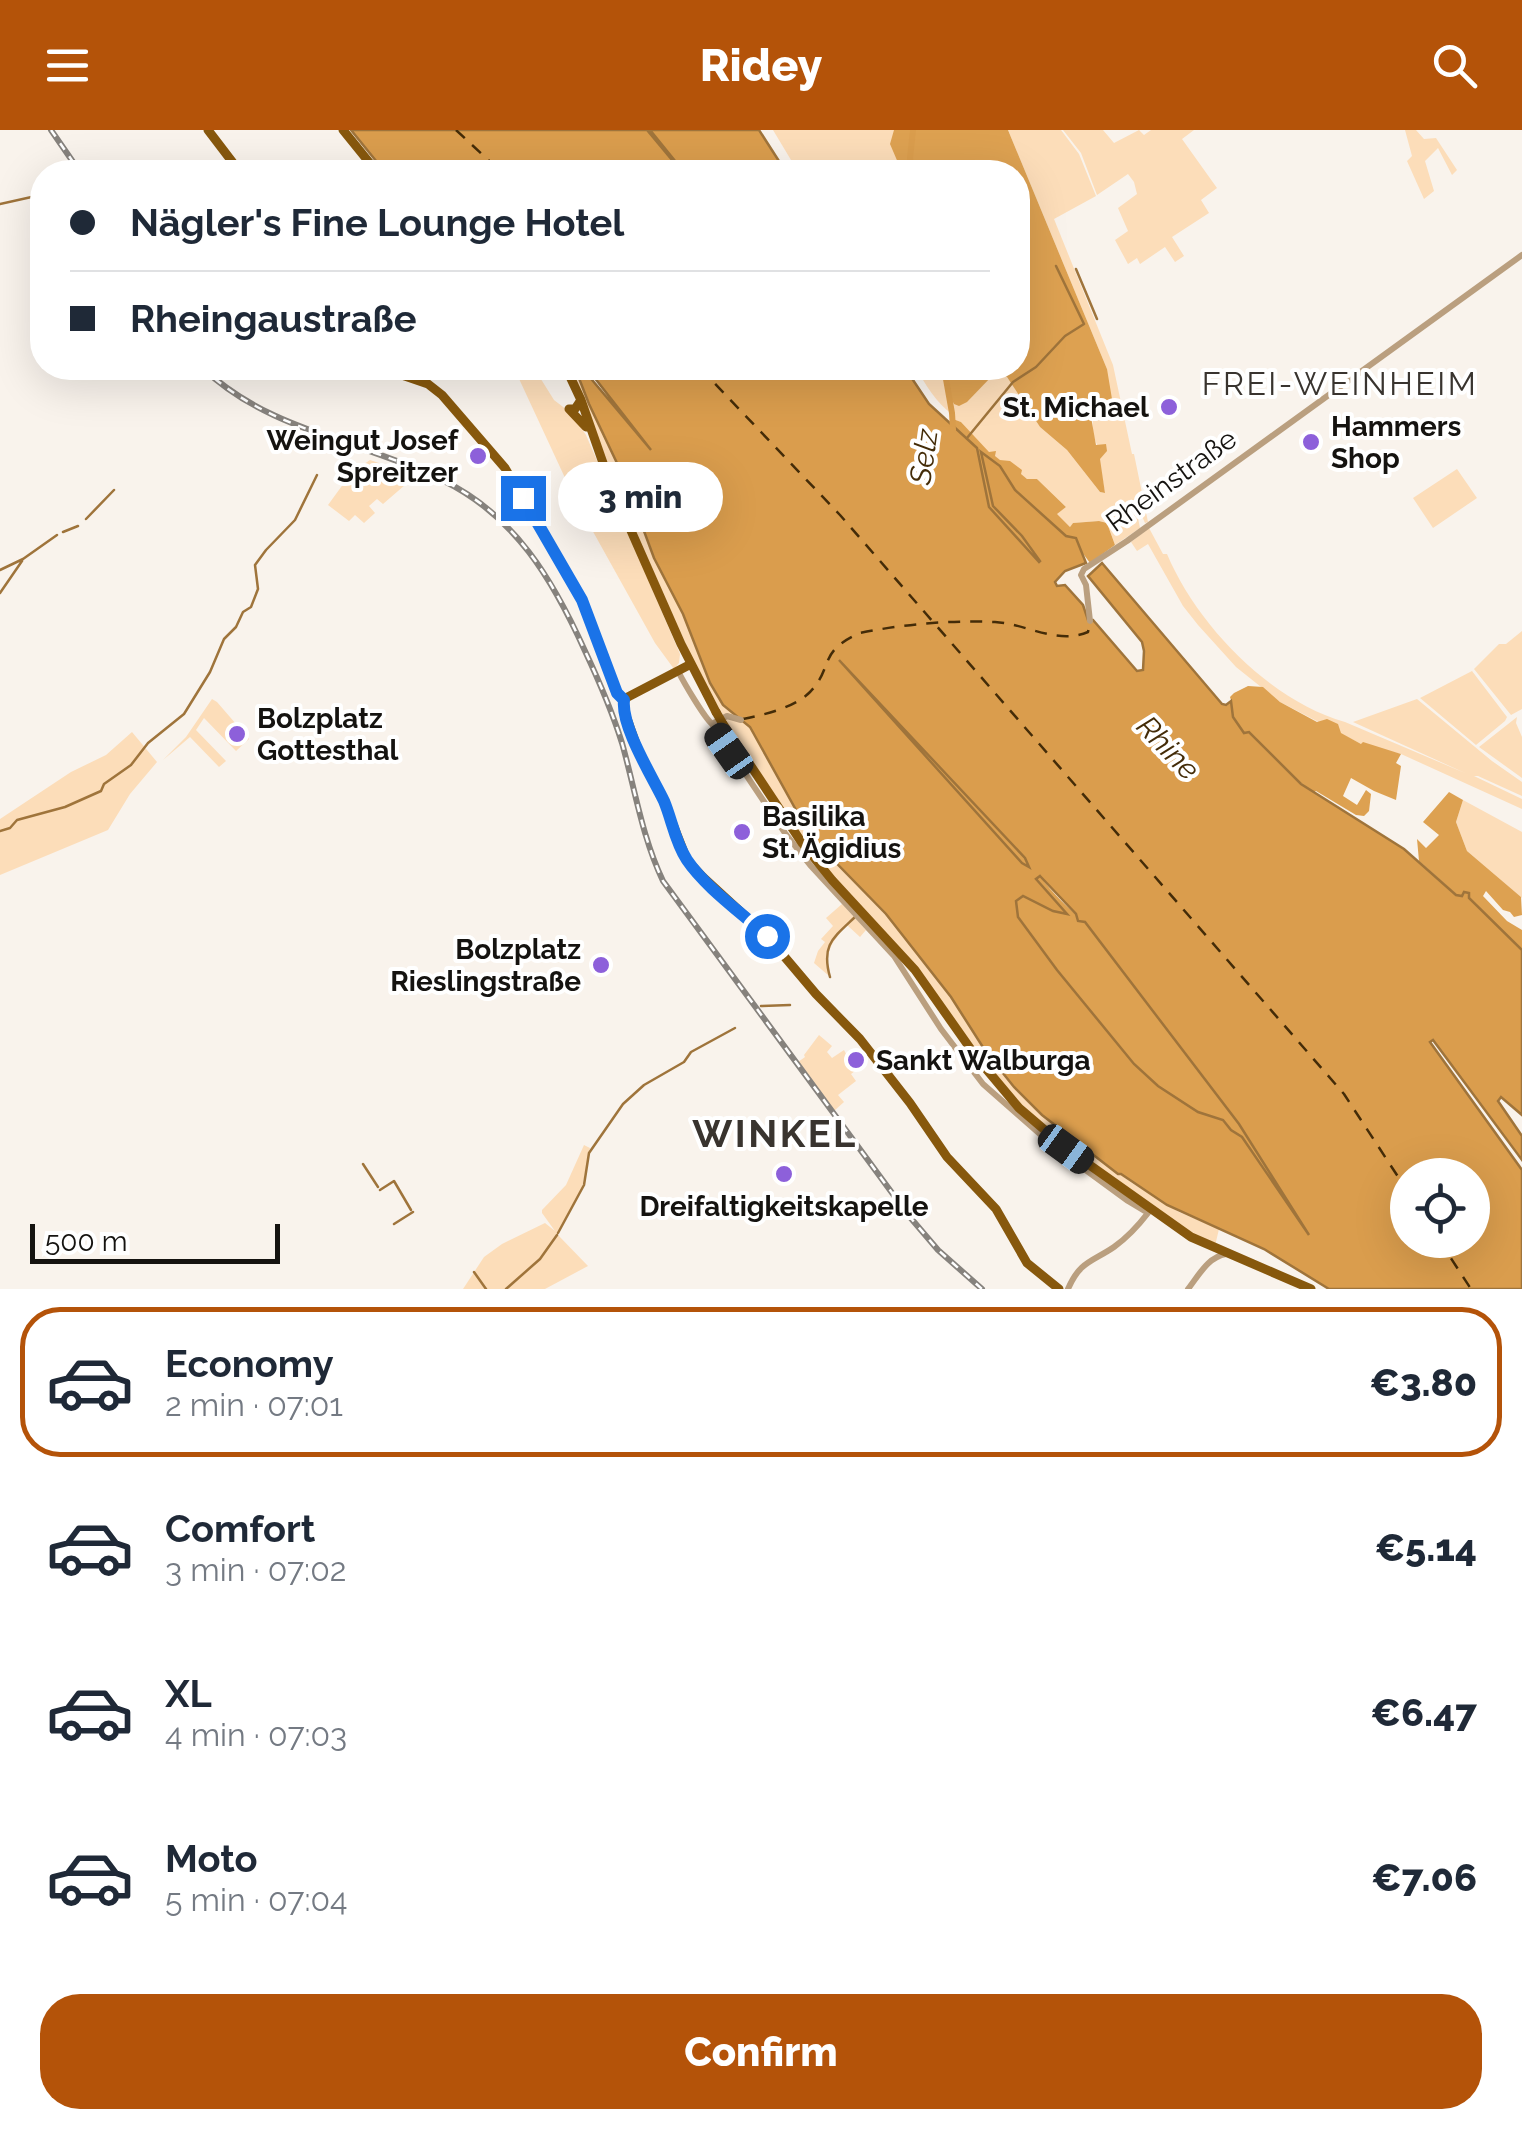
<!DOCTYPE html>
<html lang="en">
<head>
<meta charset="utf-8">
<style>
	body { margin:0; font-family:Raleway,sans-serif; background:#f6f6f7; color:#1f2937; height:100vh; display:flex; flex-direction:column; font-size:38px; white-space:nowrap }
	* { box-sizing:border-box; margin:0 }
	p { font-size:32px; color:#747a83 }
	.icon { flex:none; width:55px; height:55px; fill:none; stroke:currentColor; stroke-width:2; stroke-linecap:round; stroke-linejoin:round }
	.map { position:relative; height:1159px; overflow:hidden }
	.side { display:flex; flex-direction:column; background:#fff; flex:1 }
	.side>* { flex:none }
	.guide { position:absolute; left:30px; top:30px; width:1000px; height:220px; border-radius:40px; box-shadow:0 10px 40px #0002; display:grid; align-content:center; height:220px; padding:0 40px; background:#fff }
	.buttons { position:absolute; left:1390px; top:1028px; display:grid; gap:20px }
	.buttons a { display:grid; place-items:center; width:100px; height:100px; border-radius:50%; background:#fff; box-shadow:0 10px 40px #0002; font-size:50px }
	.scale { position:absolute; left:30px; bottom:25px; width:250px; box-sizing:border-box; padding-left:10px; border:5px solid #151310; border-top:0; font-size:28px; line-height:35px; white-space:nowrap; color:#151310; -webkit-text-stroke:8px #fff; paint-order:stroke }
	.end { position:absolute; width:45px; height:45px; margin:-22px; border:12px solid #1a73e8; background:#fff; box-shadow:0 0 0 5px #fff }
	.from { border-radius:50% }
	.bubble { position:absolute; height:70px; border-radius:35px; background:#fff; box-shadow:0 10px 40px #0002; font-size:32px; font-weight:800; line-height:70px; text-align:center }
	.car { position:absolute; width:30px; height:60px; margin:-30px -15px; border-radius:12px; box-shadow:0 0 8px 2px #0007; background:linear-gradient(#222 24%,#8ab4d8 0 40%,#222 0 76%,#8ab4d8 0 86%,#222 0) }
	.guide b { display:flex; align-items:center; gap:35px; height:95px; font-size:38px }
	.guide b+b { border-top:2px solid #e0e1e3 }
	.guide i { width:25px; height:25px; background:#1f2937 }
	ul { padding:18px 0 0; list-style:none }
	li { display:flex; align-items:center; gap:30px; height:150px; margin:0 20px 15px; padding:0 20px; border:5px solid transparent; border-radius:40px }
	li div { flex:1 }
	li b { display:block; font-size:38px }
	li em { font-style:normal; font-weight:800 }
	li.active { border-color:#b45309 }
	li>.icon { width:90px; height:90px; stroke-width:1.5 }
	.button { display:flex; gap:20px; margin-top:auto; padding:20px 40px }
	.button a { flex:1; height:115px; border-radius:40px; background:#b45309; color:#fff; font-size:40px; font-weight:800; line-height:115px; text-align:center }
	header { display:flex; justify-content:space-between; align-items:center; height:130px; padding:0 40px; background:#b45309; color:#fff; font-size:45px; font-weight:800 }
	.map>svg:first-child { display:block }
	.green { fill:#fcddb9 }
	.forest { fill:#dda151 }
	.water { fill:#da9d4d; stroke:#9f743b; stroke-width:2.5; fill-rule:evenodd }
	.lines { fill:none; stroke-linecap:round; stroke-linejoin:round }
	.stream { stroke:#9f743b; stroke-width:2.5 }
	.river { stroke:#da9d4d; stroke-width:6 }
	.ferry { stroke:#442c08; stroke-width:2.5; stroke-dasharray:12 10; stroke-linecap:butt }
	.minor { stroke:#ba9f7f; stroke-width:6 }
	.major { stroke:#87580d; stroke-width:9 }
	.rail-casing { stroke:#86827d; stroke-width:6 }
	.rail { stroke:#fff; stroke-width:2.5; stroke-dasharray:8; stroke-linecap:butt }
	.major-bridge { stroke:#87580d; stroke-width:9 }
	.route { stroke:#1a73e8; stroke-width:12 }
	.poi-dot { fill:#8d60da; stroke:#fff; stroke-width:4 }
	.labels { text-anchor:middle; stroke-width:8; stroke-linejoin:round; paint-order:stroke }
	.poi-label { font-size:28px; font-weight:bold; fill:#151310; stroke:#fff; text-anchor:start }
	.street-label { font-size:28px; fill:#151310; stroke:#fff }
	.water-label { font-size:30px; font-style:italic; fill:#442c08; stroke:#fff }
	.quarter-label { font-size:32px; letter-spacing:2.5px; fill:#39342f; stroke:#fff }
	.district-label { font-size:38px; font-weight:bold; letter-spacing:2.5px; fill:#39342f; stroke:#fff }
</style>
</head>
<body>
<header><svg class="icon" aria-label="menu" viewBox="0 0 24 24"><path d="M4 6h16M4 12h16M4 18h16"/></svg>Ridey<svg class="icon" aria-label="search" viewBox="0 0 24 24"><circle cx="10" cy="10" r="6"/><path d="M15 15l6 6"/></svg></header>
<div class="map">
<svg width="1522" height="1159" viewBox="0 0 1522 1159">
	<rect width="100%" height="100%" fill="#f9f3ec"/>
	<path class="green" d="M773,0H901L910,42H794L791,30Z
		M1008,0H1061L1079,24L1096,66L1054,89L1113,235L1132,324H1134L1148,392L1145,393L1136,372L1113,382L1117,392L1137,383L1140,398L1115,415L1107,393L1099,391L1073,393L1070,397L1056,384L1066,377L1037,349H1027L994,326L995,322L989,323L961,292L953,289L952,284C937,274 925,254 916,238H944L949,263L954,274L967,271L994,244L1007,247L1040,297L1067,320L1100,362L1105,363L1099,329L1103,324C1082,298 1098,267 1107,239Z
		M1063,0H1103L1114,13L1139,0L1144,5L1151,0H1194L1182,9L1217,58L1201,70L1209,83L1172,107L1184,126L1175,132L1165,117L1140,134L1137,128L1128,134L1115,110L1128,101L1118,78L1137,64L1134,52L1128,44L1097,65L1081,23Z
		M1405,0H1416L1424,9L1436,8L1457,40L1452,45L1438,18L1425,31L1434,61L1424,69L1407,31L1412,26Z
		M514,238H534L554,270L571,283L586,305L680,524L679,533L674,539L655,513L586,389L578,369H576L567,352H571L574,349L566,350Z
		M575,238L589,274L625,350L654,428L683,484L710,553L750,597L811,707L893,793L951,867L1000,941L1042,985L1132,1053L1179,1082L1219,1099L1215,1116L1186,1100L1063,1013L1029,984L988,939L939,868L829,741L796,699L741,617L696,537L616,358L570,240Z
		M370,330L382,334L405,355L383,374L377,369L369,376L375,383L364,393L355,385L349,391L328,375L352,342Z
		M1457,339L1477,368L1433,398L1413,368Z
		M1149,398L1163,424H1167C1197,495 1269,570 1345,592L1465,643L1353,592L1417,569L1492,631L1522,652V666L1478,646H1474L1522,669V679L1401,624L1361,614L1280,572L1236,537L1198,495L1183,476L1148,414L1137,421L1131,412Z
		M1522,501V579L1511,585L1474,539L1499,514H1506Z
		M1472,541L1507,587L1505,591L1476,615L1420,568Z
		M212,569L217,572L249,609L236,621L204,588L196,600L226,631L219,637L190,607L163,630L186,607Z
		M1517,587L1516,593L1522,607V648L1479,617Z
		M132,602L157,632L130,664L108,700L0,745V689L71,642L106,625Z
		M1463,670L1522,702V768L1467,721L1456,692Z
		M842,774L866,800L860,807L847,795C830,815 826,819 829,846L814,833L818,821L825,812L821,809L833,796L826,788Z
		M819,905L832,916L827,922L832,928L844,920L855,941L851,944L856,951L838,965L844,972L834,981L798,932L805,927L804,925Z
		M584,1015L590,1018L582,1058L557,1104L588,1136L545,1159H463L484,1127L502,1114L545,1093L555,1101L542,1083V1080L566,1055Z"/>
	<path class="forest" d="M894,0H1008L1107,239L1113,275L1091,287L1096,315L1106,314L1107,321L1100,329L1105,363L1100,362L1067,320L1040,297L1007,247L994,244L967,272L959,276L954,274L948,263L944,238H1018V42H902L890,14Z
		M953,289L961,292L989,322L996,321L995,326L1000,330L1010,331L1022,340L1021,344L1027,349H1037L1066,377L1057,384L1070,397L1073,393L1099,391L1107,393L1115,415L1090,433L1070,406H1066L1015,360L981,323L993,376L1022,406L1040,431L1039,433L989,377L977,318L954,296Z
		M841,529L1025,728L1029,737L1022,733L839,531Z
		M1248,556L1263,557L1280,572L1317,592L1327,589L1338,594L1341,603L1361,614L1363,612L1401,624L1396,633L1401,636L1396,670L1374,661L1351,648L1343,666L1357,675L1366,660L1371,664L1369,681L1364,686L1356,685L1316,661L1312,663C1294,644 1246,612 1235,591C1232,584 1233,575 1230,567L1234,563Z
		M1449,662L1463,670L1456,692L1467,721L1521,767L1522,785L1514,787L1510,782L1503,780L1486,761L1483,766L1507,791L1522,800V820L1469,768L1457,765L1419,731L1417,709L1426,718L1439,705L1423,692Z
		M1038,746H1040C1052,763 1069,779 1085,792L1239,994L1307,1098L1310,1106L1242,1007L1231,1000L1223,990L1198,982L1158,956L1134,934L1057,840L1018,786L1016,771L1020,766L1028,767L1050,777C1049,758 1045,762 1036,749Z"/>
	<path class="water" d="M351,0H647L682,42H385Z
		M650,0H759L786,42H684Z
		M575,238H582L651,320L587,238H905L929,274L977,318L989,377L1039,432L1040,431L1022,406L993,376L981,322L1000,336L1015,360L1066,406L1076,408L1086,433L1065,441L1055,452L1057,456L1065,455L1083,475L1088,490H1093L1137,541L1143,540L1144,521L1142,512L1088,446L1102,433L1222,574L1226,575L1231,571L1233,587L1244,603L1249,602L1301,654L1404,719L1456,765L1462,766L1464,762L1469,763V768L1522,820V985L1501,967L1498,971L1522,1006V1030L1433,910L1430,912L1522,1040V1159H1329L1264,1119L1167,1075L1121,1044H1118L1042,985L1014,957L986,922L951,867L886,784L811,707L750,597L723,575L710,553L683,484L654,428L625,350L589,274ZM839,530L1025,728L1029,737L1022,733ZM1040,746L1076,784L1078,791L1085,792L1239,994L1309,1105L1242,1007L1231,1000L1223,990L1198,982L1158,956L1134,934L1057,840L1018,787L1016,771L1023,766L1053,781L1067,784L1036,749ZM1408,1045H1472V1110H1408Z"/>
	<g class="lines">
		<path class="stream" d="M71,42L73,41
			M39,65L42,63
			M0,74L36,66
			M1076,139L1097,189
			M967,308L1013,252L1036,237L1065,206L1084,194L1056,136
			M86,389L114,360
			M63,402L78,396
			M0,440L23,429L57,405
			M0,463L22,431
			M0,701L10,698L17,690L65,677L101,661L104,654L131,635L148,613L184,584L210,542L224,509L236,497L243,482L251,477L258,459L255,435L266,420L295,390L317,345
			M830,847C821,815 833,808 855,787
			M761,876L790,875
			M363,1034L378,1057
			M380,1060L394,1051L411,1080
			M394,1094L413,1082
			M558,1103L584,1055L589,1023L623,974L644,955L684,932L691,922L735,898
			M474,1142L486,1159
			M506,1159L540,1129L557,1105"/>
		<path class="river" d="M912,42L910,28L913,0
			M944,238L952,283L953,300"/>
		<path class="ferry" d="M456,0L501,42
			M700,238L840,385L1344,964L1408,1062
			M743,589C763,585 794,578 810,562C834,537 817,522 860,503C904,494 950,490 995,492C1027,494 1057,515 1088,502L1090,491
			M1439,1110L1471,1159"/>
		<path class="minor" d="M1090,491L1086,455L1081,445L1084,439L1127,411L1522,125
			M678,541C684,553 704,587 712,594L785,703L810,735L894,826L941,899L983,954L1057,1019L1128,1071L1148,1083C1138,1096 1128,1107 1114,1117C1092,1132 1080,1131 1068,1159
			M712,594L727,586L741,590
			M1188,1159C1199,1145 1208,1127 1226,1124"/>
		<path class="major" d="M208,0L240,42
			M343,0L377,42
			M388,238L393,242L428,254L442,265L505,338L580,467L617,563L624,569V580L641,628L663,669L687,730L703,747L767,806L816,864L860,909L910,973L947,1027L996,1079L1027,1133L1059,1159
			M566,238L581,270L610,353L681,514L716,582
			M581,270L575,279H569L586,297
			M624,569L691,534
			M723,594L802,713L832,750L915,840L977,928L1019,978L1067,1019L1191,1107L1311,1159"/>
		<g class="rail-casing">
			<path id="rail" d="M51,0L80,42
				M203,238C268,301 363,311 442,350C515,385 553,450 585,521C599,551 612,581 622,613C635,659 642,707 663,751L909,1086L938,1120L982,1159"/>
		</g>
		<use href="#rail" class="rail"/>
		<path class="major-bridge" d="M716,582L723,594"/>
	</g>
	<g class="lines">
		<path class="route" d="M523,368L582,470L617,563L624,570C621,597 652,646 664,671C672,690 675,712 687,730C706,758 742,783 767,806"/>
	</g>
	<g class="poi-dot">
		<circle cx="1169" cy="277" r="10"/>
		<circle cx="1311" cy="312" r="10"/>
		<circle cx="478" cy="326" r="10"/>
		<circle cx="237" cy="604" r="10"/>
		<circle cx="742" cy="702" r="10"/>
		<circle cx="601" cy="835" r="10"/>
		<circle cx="856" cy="930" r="10"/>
		<circle cx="784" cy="1044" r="10"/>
	</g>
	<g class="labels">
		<g class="poi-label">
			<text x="1149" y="287" text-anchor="end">St. Michael</text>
			<text x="1331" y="306">Hammers<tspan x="1331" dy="32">Shop</tspan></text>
			<text x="458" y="320" text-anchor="end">Weingut Josef<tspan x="458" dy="32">Spreitzer</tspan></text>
			<text x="257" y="598">Bolzplatz<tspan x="257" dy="32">Gottesthal</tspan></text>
			<text x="762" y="696">Basilika<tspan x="762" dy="32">St. Ägidius</tspan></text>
			<text x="581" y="829" text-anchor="end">Bolzplatz<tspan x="581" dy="32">Rieslingstraße</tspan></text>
			<text x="876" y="940">Sankt Walburga</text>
			<text x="784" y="1086" text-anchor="middle">Dreifaltigkeitskapelle</text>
		</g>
		<g class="street-label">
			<text transform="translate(1171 350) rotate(-36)" y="10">Rheinstraße</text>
		</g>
		<g class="water-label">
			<text transform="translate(924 327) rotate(-82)" y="10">Selz</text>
			<text transform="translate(1168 618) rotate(46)" y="10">Rhine</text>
		</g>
		<g class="quarter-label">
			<text x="1340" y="265">FREI-WEINHEIM</text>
		</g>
		<g class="district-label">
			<text x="775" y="1017">WINKEL</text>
		</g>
	</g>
</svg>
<div class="buttons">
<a><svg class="icon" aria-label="locate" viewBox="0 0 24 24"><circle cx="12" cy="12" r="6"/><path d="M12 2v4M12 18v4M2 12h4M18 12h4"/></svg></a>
</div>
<div class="scale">500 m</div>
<i class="end from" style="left:767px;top:806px"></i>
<i class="end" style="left:523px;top:368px"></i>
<div class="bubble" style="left:558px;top:332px;width:165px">3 min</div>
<i class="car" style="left:729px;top:621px;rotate:325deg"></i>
<i class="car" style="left:1066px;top:1019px;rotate:126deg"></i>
<div class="guide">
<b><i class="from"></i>Nägler's Fine Lounge Hotel</b>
<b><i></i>Rheingaustraße</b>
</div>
</div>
<section class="side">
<ul>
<li class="active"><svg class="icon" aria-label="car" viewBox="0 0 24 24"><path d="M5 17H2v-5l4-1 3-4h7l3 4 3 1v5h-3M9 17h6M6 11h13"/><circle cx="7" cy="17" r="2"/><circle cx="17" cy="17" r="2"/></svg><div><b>Economy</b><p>2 min · 07:01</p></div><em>€3.80</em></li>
<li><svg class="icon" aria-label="car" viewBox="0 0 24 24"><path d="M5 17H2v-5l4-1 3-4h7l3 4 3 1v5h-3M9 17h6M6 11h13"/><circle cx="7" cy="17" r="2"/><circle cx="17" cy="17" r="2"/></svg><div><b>Comfort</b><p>3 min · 07:02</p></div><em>€5.14</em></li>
<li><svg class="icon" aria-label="car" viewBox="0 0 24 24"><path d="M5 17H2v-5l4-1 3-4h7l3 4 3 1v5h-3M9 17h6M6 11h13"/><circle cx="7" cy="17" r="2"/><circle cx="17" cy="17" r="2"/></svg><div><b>XL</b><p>4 min · 07:03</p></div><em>€6.47</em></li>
<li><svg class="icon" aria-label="car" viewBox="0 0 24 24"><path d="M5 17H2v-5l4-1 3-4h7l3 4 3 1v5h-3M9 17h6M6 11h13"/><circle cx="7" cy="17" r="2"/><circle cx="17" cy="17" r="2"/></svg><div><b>Moto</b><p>5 min · 07:04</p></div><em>€7.06</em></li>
</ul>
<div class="button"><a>Confirm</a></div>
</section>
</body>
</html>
